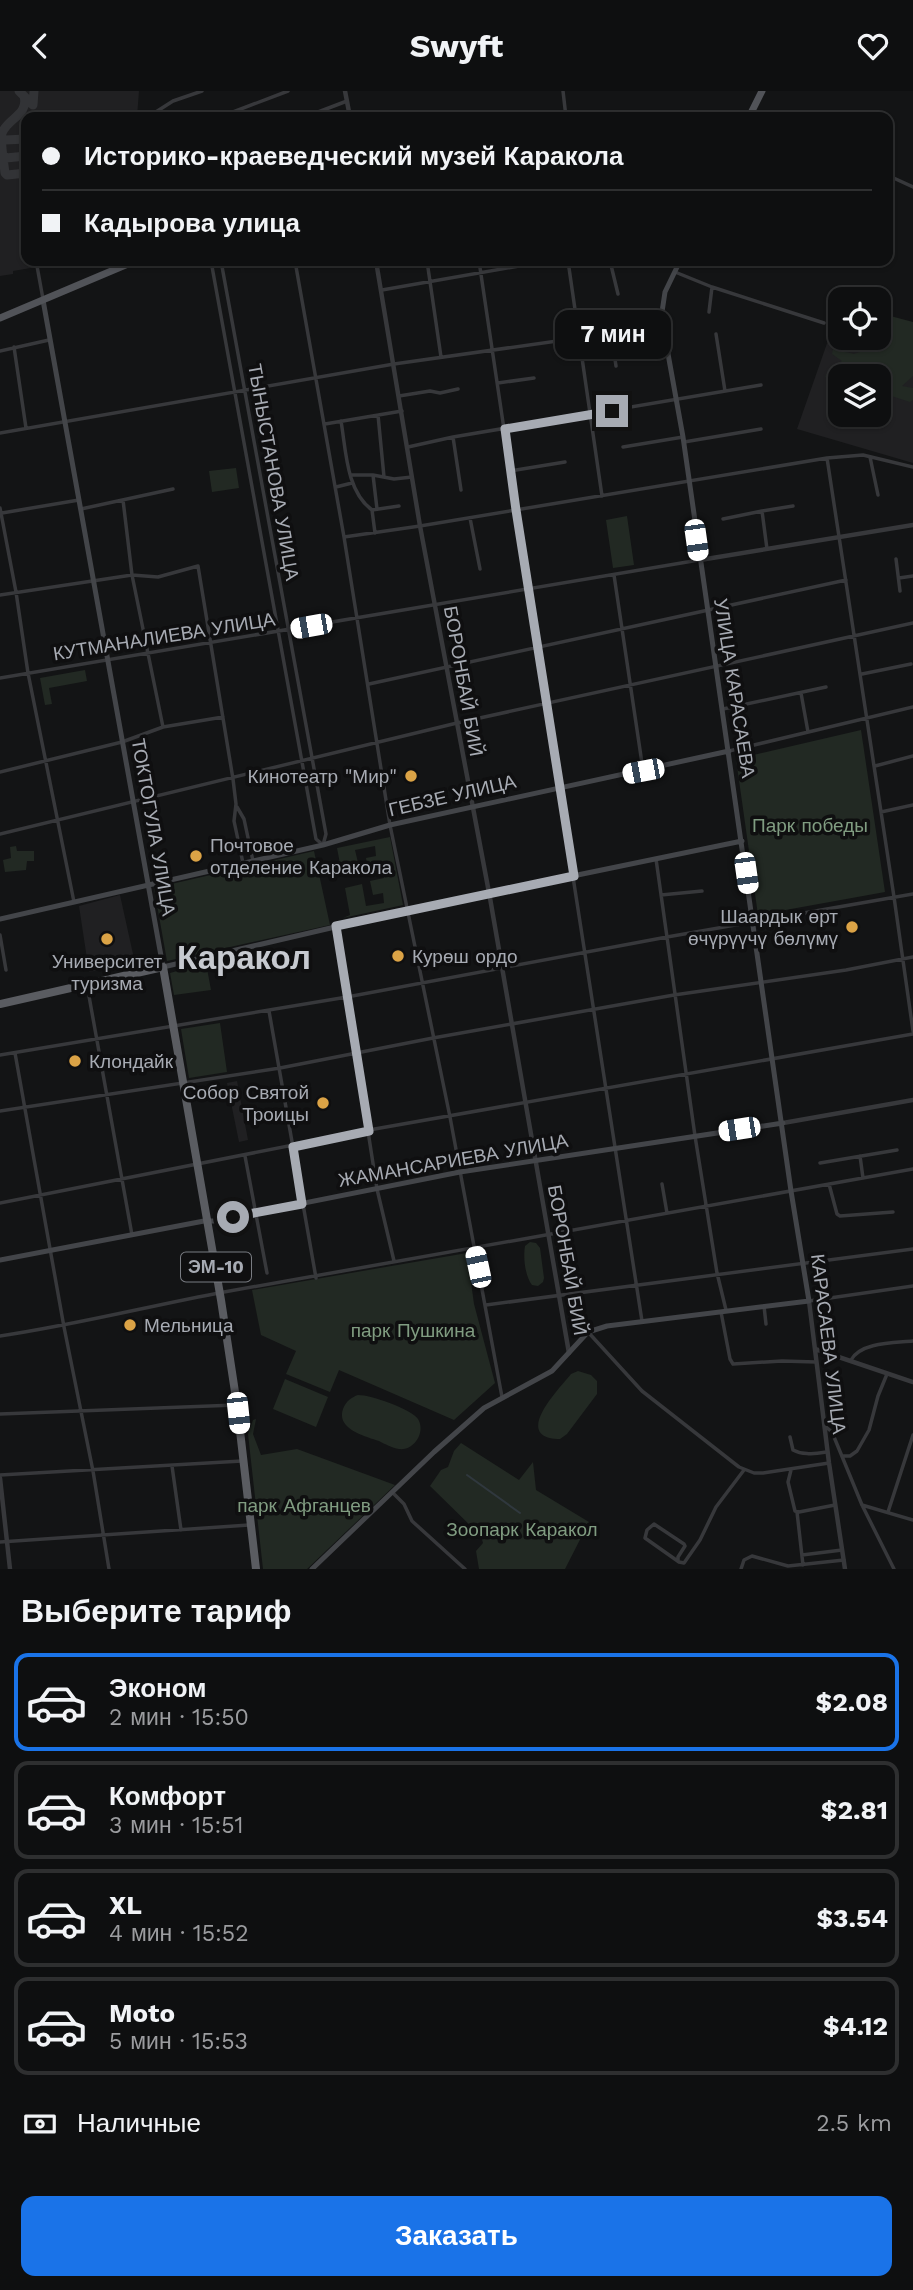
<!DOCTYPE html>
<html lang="ru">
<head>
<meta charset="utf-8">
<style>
	body { margin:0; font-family:"Work Sans",sans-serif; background:#1c1d1e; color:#f1f3f6; height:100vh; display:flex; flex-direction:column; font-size:26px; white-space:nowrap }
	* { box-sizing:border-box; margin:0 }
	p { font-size:23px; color:#9b9c9f }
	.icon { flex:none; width:38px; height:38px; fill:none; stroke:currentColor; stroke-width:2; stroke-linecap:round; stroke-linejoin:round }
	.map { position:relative; height:1478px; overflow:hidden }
	.sheet { display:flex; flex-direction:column; background:#0e0f10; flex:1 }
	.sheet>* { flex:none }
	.banner { position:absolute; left:21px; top:21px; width:872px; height:154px; border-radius:14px; box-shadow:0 2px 5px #0004,0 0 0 2px #2e2f30; display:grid; align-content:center; height:154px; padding:0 21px; background:#0e0f10 }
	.fabs { position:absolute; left:828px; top:196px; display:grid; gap:14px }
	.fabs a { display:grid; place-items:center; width:63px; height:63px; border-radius:14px; background:#0e0f10; box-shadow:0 2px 5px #0004,0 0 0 2px #2e2f30; font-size:35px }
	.end { position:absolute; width:32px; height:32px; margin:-16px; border:9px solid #a7abb3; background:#111; box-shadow:0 0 0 4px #111 }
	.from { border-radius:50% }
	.bubble { position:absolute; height:49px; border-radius:14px; background:#0e0f10; box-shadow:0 2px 5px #0004,0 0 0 2px #2e2f30; font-size:23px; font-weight:700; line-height:49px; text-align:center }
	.car { position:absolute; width:21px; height:42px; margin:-21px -10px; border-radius:9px; box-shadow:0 0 5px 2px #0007; background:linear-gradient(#fff 24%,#345 0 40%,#fff 0 76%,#345 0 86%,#fff 0) }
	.banner b { display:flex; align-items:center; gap:24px; height:66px; font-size:26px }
	.banner b+b { border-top:2px solid #2e2f30 }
	.banner i { width:18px; height:18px; background:#f1f3f6 }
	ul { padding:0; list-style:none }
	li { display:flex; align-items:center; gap:21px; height:98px; margin:0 14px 10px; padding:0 7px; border:4px solid #2e2f30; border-radius:14px }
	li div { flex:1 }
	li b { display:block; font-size:26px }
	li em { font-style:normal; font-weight:700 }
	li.current { border-color:#1a73e8 }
	li>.icon { width:63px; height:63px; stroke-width:1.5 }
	h2 { padding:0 21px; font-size:32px; line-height:84px }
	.pay { display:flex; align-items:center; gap:18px; height:77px; padding:0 21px; font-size:26px }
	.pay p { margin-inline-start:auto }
	.cta { display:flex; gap:14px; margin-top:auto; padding:14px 21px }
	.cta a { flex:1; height:80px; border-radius:14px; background:#1a73e8; color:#fff; font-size:28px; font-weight:700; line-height:80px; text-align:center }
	header { display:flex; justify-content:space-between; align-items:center; height:91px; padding:0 21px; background:#0e0f10; font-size:32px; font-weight:700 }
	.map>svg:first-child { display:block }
	.built { fill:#202022; fill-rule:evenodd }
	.green { fill:#222923 }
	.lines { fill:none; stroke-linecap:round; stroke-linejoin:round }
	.stream { stroke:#30383e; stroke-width:2 }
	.taxiway { stroke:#323336; stroke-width:9 }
	.minor { stroke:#37383b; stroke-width:3.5 }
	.tertiary { stroke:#37383b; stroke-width:4.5 }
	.secondary { stroke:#434549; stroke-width:5 }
	.primary { stroke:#515358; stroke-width:7 }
	.trunk { stroke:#5a5c61; stroke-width:8 }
	.route { stroke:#a7abb3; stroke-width:9 }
	.poi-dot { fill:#dba346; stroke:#0f0f10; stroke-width:2.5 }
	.labels { text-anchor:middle; stroke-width:7; stroke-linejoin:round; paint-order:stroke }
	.shield { fill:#0f0f10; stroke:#797c82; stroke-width:2 }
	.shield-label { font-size:18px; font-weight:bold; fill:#a7abb3 }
	.street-label { font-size:19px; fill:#a7abb3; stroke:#0f0f10 }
	.poi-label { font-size:19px; fill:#a7abb3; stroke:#0f0f10; text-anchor:start }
	.park-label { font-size:19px; fill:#809c81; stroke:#0f0f10 }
	.town-label { font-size:33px; font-weight:bold; fill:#c7cad0; stroke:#0f0f10 }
</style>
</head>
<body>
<header><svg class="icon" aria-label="back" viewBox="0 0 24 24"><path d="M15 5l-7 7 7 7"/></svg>Swyft<svg class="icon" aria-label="heart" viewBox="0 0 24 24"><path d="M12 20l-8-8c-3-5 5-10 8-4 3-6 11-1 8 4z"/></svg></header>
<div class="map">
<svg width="913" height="1478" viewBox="0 0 913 1478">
	<rect width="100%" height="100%" fill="#131415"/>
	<path class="built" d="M0,0H139L137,26H26V170H61L60,172L13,180V183L0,185Z
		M838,221L840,222V247H878L913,242V372L797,338ZM840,285H878V324H840Z
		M120,804L135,872L89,881L79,815Z
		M237,990L248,1049L239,1051L227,992Z"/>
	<path class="green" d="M879,222L913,231V285L902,295L913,297V309L910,311L879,301L878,285H840V290L825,286L831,275L842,270L832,263L833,258L854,263L860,261L851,255L833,254L839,237L840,247L872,249L873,247H878Z
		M236,377L239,397L212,401L209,380Z
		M627,425L634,474L613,477L606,429Z
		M85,579L87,590L49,597L52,613L45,614L40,587Z
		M861,639L885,801L758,824L736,668Z
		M390,746L403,814L343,827L350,824L345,797L362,793L366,815L384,812L383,802L373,804L370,790L384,787L382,778L368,780L366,767L376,765L375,755L355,759L360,780L342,783L337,757Z
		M16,755L17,760H34V770H27L26,779L5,781L3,769L11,767L10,756Z
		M314,760L330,834L167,870L154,797Z
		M206,872L211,899L174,904L170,882Z
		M220,932L227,981L189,987L181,938Z
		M530,1151L536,1152L540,1157L544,1187L543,1191L538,1195L532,1194C525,1185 523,1166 525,1155Z
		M467,1162L474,1213L495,1292L454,1329L339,1279L330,1301L286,1283L296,1260L261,1244L252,1199Z
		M578,1280L591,1284L597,1290V1303L567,1343L560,1348C511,1347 558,1299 571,1283Z
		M285,1288L328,1306L316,1336L273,1318Z
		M358,1304C371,1304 411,1318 418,1328C426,1341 414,1360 399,1358C392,1357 385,1353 379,1350C365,1345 336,1338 343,1318C346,1310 352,1306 358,1304Z
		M256,1328L253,1343L261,1364L297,1358L395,1394L307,1478H263L248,1343L253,1329Z
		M461,1352L519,1389L533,1371L536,1399L589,1431L565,1478H479L476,1460L483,1452L481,1445L430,1395L441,1379L448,1376L454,1360Z"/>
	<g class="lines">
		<path class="stream" d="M467,1384L520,1422"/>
		<path class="taxiway" d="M19,0L33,14L34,0
			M24,5C29,24 8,27 2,42C0,50 4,73 5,82L7,84L26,82
			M1,47L5,49L26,48
			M3,64L6,67L26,65"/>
		<path class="minor" d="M563,0L566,26
			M752,21L762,26
			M148,26L173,10L202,0
			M220,26L288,0
			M305,26L347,10
			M887,84L913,96
			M211,170L316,748L323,754
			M221,170L326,743L323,754
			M295,170L344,446L390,734L450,1026L502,1306
			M427,170L441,266
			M479,170L516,419L642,1230
			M568,170L602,405
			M610,170L618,203
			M678,173L686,174L697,170
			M37,175L43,208
			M675,181L712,196L824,232
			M382,199L547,170
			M709,221L712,196
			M611,242L616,275
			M716,243L725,300
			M14,256L26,337
			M0,260L49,249
			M498,292L534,287
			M399,305L430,300L440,302L458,298
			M378,324L384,386
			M341,330C346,359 346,400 372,419
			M325,333L402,320
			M0,342L394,273L663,235
			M453,346L461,399
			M684,351L761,338
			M408,356L453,346L761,294
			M623,356L683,346
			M870,366L878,404
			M827,367L894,806L913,940
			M510,380L565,371
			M351,384H373L394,388L412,386
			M373,384L377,418
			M336,396L352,392
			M123,409L132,484L163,636
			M0,417L16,501L28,582L74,811
			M81,418L173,398
			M2,422L79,409
			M470,427L480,478
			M723,428L762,420
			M375,442L372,419L399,415
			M344,446L420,435L827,367L863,364L913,376
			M767,458L762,420L793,415
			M896,468L900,500
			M614,484L643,679
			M899,487L913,485
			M0,504L132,484L158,486L198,475L233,688L236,713L234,730L243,772
			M862,583L911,573
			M0,587L699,469
			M369,593L846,489
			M801,602L808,641
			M723,618L826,596
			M729,660L913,616
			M875,675L913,665
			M0,681L122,651L163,636L223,626
			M237,716L244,728L253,770
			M881,721L913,714
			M0,743L457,632L913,532
			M656,768L695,1045L717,1182L726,1219
			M661,804L702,800
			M336,835L377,1098L394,1170
			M0,844L6,879
			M87,894L132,1144
			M269,920L316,1187
			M15,962L64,1236L93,1380L109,1478
			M0,964L347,906L667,846L913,803
			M0,1020L280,977L433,947L674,904L846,879L913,866
			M245,1065L267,1182
			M860,1065L863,1087
			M820,1072L897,1059
			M662,1093L667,1122
			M829,1093L837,1123L840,1125L893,1121
			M0,1112L369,1039L913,943
			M809,1210L913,1195
			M486,1214L913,1158
			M764,1215L766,1233
			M721,1221L730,1268L733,1273L782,1270L816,1271
			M588,1241L642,1300L739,1376L754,1382H763L829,1372
			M0,1245C75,1234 149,1215 224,1201C454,1161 683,1119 913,1078
			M851,1269C861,1251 894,1252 913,1250
			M0,1323L236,1314
			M826,1336L832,1341L862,1414L894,1478
			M790,1346L793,1359C804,1365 816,1362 827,1361
			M842,1365H850L857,1360L869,1339L878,1305L887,1283
			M172,1375L181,1439
			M791,1379L788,1391L795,1420L799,1421L835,1414
			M0,1384L242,1370
			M392,1401L404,1413L412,1430L465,1478
			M862,1414L913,1429
			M797,1421L803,1474
			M888,1421L913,1344
			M0,1451L249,1434
			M802,1464L842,1459
			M678,1470V1466L685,1455L684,1453L654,1433L647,1439L645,1447L679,1471L684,1472L700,1449L716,1416L744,1379
			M741,1478L744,1469L752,1465L788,1475L844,1469"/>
		<path class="tertiary" d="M345,0L350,26
			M376,170L420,435L490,807L569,1262
			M700,469L913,434
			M783,1032L913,1009
			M809,1210L829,1372L845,1478
			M815,1258L913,1291
			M0,1387L10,1478"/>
		<path class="secondary" d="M43,209L163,876L408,819L742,750
			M0,828L323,754L390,734L729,660
			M0,1169L204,1130H214L460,1081L783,1032
			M312,1478L434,1361L484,1317L552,1280L588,1241L607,1235L809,1210L791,1100L683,346L663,235L662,221L665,201L680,170"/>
		<path class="primary" d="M749,26L762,0
			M0,227L135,170"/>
		<path class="trunk" d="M0,913L163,876L221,1209L237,1314L256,1478"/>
	</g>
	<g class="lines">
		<path class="route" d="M233,1126L302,1113L293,1056L369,1040L336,835L574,785L516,419L505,338L612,320"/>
	</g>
	<g class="poi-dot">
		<circle cx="411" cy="685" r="7"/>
		<circle cx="196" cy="765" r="7"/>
		<circle cx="852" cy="836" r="7"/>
		<circle cx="107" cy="848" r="7"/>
		<circle cx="398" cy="865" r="7"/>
		<circle cx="75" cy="970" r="7"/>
		<circle cx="323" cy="1012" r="7"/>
		<circle cx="130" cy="1234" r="7"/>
	</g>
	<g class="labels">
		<rect class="shield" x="181" y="1161.5" width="70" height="29" rx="5"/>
		<g class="shield-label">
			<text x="216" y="1182">ЭМ-10</text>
		</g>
		<g class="street-label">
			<text transform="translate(274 381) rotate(80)" y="7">ТЫНЫСТАНОВА УЛИЦА</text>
			<text transform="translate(164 545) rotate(-9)" y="7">КУТМАНАЛИЕВА УЛИЦА</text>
			<text transform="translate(464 590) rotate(80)" y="7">БОРОНБАЙ БИЙ</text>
			<text transform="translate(735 597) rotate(81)" y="7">УЛИЦА КАРАСАЕВА</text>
			<text transform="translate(452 704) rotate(-13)" y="7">ГЕБЗЕ УЛИЦА</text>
			<text transform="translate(154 736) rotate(80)" y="7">ТОКТОГУЛА УЛИЦА</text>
			<text transform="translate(453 1069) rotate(-10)" y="7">ЖАМАНСАРИЕВА УЛИЦА</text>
			<text transform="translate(568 1169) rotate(80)" y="7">БОРОНБАЙ БИЙ</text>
			<text transform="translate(829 1253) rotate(83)" y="7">КАРАСАЕВА УЛИЦА</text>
		</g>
		<g class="poi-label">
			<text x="397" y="692" text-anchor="end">Кинотеатр "Мир"</text>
			<text x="210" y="761">Почтовое<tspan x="210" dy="22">отделение Каракола</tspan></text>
			<text x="838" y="832" text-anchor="end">Шаардык өрт<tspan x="838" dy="22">өчүрүүчү бөлүмү</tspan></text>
			<text x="412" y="872">Курөш ордо</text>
			<text x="107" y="877" text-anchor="middle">Университет<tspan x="107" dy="22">туризма</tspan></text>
			<text x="89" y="977">Клондайк</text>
			<text x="309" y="1008" text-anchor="end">Собор Святой<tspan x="309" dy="22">Троицы</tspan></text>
			<text x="144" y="1241">Мельница</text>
		</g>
		<g class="park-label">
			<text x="810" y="741">Парк победы</text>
			<text x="413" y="1246">парк Пушкина</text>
			<text x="304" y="1421">парк Афганцев</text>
			<text x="522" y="1445">Зоопарк Каракол</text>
		</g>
		<g class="town-label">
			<text x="244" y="878">Каракол</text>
		</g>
	</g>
</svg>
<div class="fabs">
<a><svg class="icon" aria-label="locate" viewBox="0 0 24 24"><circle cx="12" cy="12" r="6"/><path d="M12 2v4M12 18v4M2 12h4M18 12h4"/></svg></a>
<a><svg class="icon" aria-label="layers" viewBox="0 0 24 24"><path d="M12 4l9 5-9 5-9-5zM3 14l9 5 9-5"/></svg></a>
</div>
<i class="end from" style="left:233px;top:1126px"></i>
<i class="end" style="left:612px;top:320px"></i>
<div class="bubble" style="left:555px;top:219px;width:116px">7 мин</div>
<i class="car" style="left:696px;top:449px;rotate:172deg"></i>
<i class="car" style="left:311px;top:535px;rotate:260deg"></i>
<i class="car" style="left:643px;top:680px;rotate:259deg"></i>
<i class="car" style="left:746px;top:782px;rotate:172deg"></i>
<i class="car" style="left:739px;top:1038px;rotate:261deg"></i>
<i class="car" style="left:478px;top:1176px;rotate:348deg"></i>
<i class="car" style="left:238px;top:1322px;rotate:174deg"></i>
<div class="banner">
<b><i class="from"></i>Историко-краеведческий музей Каракола</b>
<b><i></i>Кадырова улица</b>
</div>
</div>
<section class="sheet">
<h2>Выберите тариф</h2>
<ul>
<li class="current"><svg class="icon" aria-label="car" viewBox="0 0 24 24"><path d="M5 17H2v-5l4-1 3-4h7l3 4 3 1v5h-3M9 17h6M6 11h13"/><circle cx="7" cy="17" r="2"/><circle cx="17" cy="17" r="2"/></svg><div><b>Эконом</b><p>2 мин · 15:50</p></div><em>$2.08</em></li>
<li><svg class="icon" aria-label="car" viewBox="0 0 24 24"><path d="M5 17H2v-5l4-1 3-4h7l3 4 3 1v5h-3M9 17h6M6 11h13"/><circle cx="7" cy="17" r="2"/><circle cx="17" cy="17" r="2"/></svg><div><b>Комфорт</b><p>3 мин · 15:51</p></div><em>$2.81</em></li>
<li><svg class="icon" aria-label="car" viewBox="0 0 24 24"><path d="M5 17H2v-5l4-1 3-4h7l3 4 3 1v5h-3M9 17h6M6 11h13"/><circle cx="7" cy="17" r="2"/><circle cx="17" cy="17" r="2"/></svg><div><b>XL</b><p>4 мин · 15:52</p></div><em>$3.54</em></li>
<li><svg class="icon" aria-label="car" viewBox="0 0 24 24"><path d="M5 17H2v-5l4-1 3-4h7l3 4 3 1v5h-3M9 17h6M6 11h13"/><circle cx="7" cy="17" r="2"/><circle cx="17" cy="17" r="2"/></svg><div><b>Moto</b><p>5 мин · 15:53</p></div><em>$4.12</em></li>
</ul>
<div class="pay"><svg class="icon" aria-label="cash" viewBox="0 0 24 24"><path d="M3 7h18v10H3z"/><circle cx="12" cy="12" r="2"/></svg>Наличные<p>2.5 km</p></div>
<div class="cta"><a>Заказать</a></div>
</section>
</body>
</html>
